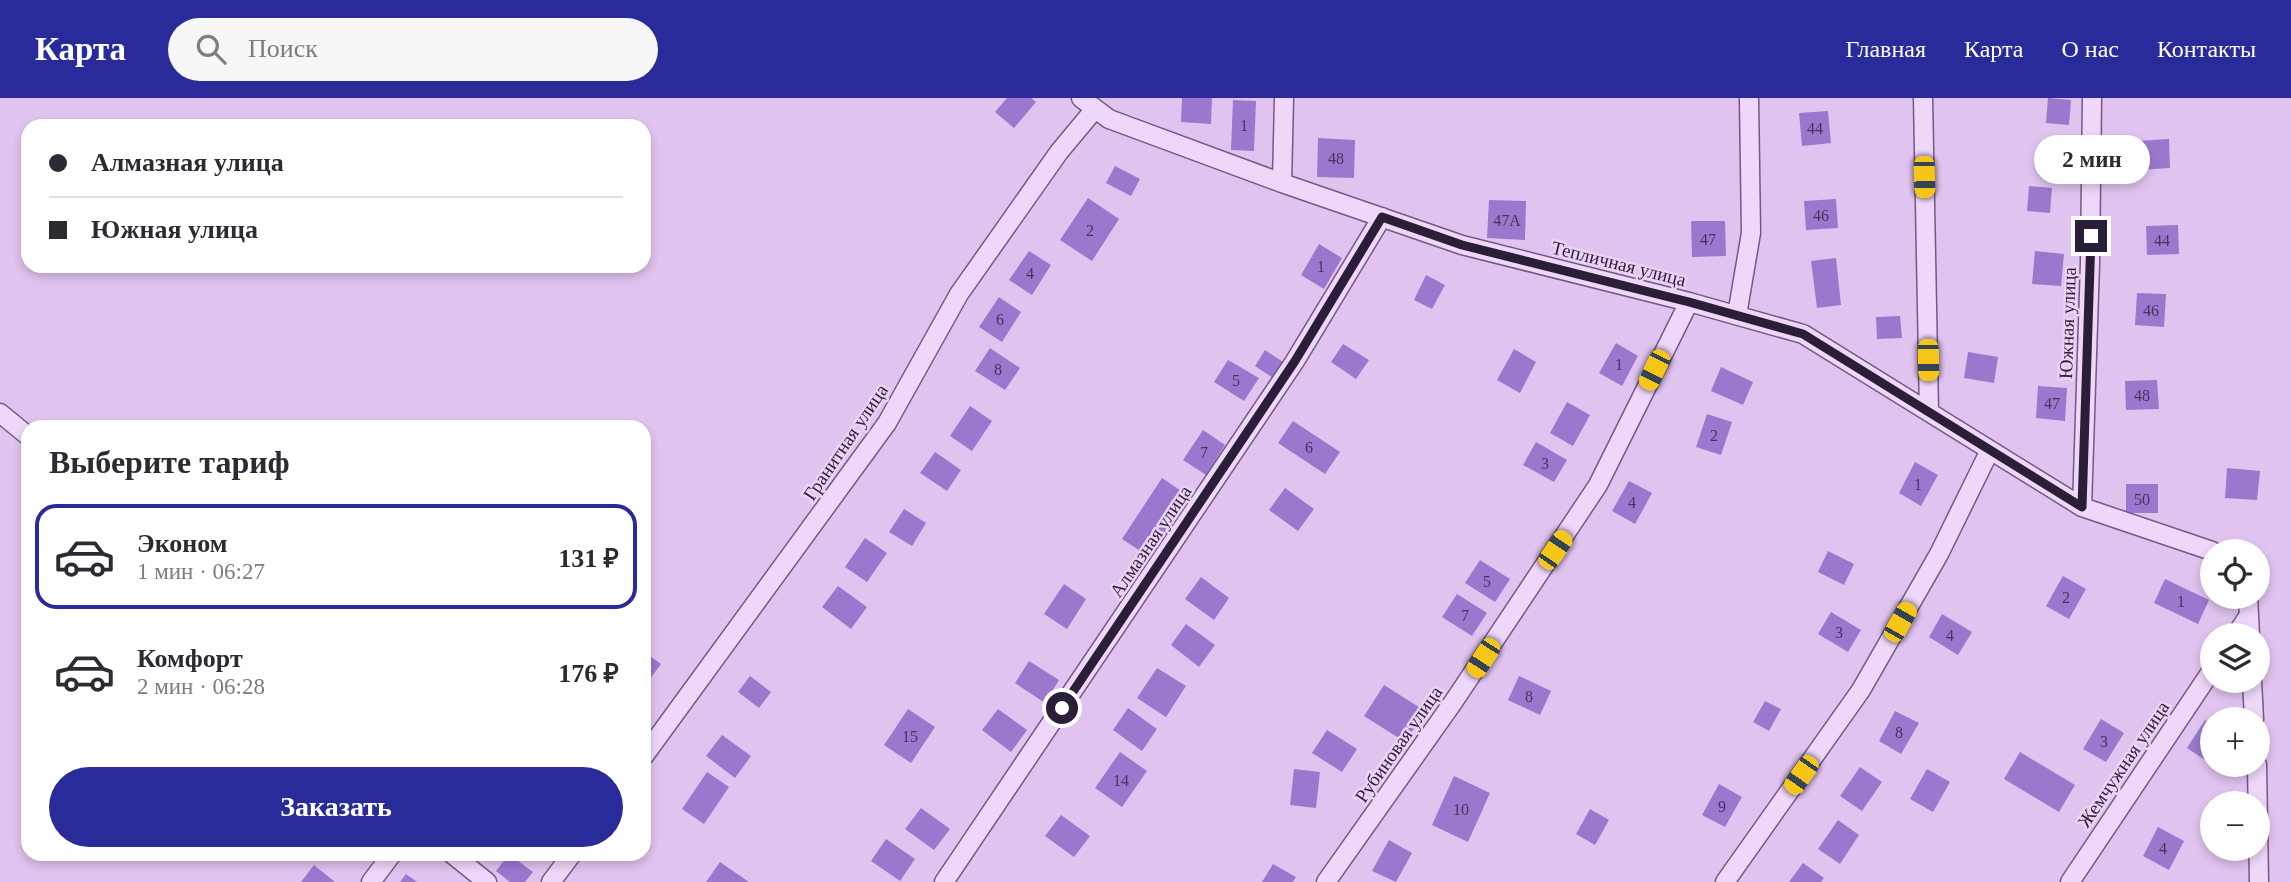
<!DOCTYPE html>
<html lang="ru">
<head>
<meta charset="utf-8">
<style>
	body { margin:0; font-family:Georgia,serif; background:#f7f7f7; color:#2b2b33; height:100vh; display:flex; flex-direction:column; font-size:26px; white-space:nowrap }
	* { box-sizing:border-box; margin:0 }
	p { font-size:23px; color:#7c7c81 }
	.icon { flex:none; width:38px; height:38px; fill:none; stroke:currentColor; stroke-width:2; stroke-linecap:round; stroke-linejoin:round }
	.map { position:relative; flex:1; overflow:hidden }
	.side { position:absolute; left:21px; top:322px; width:630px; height:441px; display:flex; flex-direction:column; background:#fff; border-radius:21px; box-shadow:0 4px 10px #0003 }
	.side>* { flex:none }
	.banner { position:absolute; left:21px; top:21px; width:630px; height:154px; border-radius:21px; box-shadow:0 4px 10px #0003; display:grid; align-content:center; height:154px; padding:0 28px; background:#fff }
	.fabs { position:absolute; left:2200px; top:441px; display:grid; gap:14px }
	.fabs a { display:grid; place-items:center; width:70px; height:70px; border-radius:50%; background:#fff; box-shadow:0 4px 10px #0003; font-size:35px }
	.end { position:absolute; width:32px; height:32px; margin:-16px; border:9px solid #2b1e39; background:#fff; box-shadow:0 0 0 4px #fff }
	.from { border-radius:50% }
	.bubble { position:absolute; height:49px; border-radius:24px; background:#fff; box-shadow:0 4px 10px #0003; font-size:23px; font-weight:600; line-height:49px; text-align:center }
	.car { position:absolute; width:21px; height:42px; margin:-21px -10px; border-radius:9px; box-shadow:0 0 5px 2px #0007; background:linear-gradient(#f5c518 24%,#345 0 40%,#f5c518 0 76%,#345 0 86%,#f5c518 0) }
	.banner b { display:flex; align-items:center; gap:24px; height:66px; font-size:26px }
	.banner b+b { border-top:2px solid #e1e1e2 }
	.banner i { width:18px; height:18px; background:#2b2b33 }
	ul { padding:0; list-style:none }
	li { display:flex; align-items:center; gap:21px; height:105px; margin:0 14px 10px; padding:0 14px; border:4px solid transparent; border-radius:21px }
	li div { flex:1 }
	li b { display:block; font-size:26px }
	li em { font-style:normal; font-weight:600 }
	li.selected { border-color:#282b99 }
	li>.icon { width:63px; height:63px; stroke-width:1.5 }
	h2 { padding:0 28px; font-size:32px; line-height:84px }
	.cta { display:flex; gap:14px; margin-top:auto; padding:14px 28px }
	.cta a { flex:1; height:80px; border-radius:42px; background:#282b99; color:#fff; font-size:28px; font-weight:600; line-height:80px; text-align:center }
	header { display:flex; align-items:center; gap:42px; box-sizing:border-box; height:98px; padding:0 35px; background:#282b99; color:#fff }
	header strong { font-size:33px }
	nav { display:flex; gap:38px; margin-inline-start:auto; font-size:24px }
	.search { width:490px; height:63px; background:#f7f7f7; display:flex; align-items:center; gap:18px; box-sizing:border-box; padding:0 24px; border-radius:38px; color:#7c7c81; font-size:26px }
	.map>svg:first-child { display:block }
	.building { fill:#9b78ce }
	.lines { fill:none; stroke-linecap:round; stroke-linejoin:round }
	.minor-casing { stroke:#725989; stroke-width:21 }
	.minor { stroke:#efd7f9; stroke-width:18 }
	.route { stroke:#2b1e39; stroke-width:9 }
	.labels { text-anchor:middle; stroke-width:5; stroke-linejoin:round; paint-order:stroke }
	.number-label { font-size:16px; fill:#47345e }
	.street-label { font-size:19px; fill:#2b1e39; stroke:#ebd3f6 }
</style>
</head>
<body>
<header>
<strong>Карта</strong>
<div class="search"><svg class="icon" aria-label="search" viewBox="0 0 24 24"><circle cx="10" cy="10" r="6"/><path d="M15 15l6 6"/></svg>Поиск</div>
<nav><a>Главная</a><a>Карта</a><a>О нас</a><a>Контакты</a></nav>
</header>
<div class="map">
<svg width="2291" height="784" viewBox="0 0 2291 784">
	<rect width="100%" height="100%" fill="#e1c3ef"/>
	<path class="building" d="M1007,0H1031L1036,4L1014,30L995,14Z
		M1182,0H1212L1211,26L1181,24Z
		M2048,0L2071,2L2069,27L2046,25Z
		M1233,2L1256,3L1254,53L1231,52Z
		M1828,13L1831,45L1802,48L1799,15Z
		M1318,40L1355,42L1354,80L1317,79Z
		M2169,41L2170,70L2138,72L2137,43Z
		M1115,68L1140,81L1131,98L1106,85Z
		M2029,88L2052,90L2050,115L2027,113Z
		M1088,100L1119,121L1092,163L1060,142Z
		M1836,101L1838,130L1806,132L1804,103Z
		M1489,102L1526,103L1525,142L1487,140Z
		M1691,123H1725L1726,158L1692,159Z
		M2178,127L2179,156L2147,157L2146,128Z
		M1319,146L1342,160L1324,191L1301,177Z
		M1029,153L1051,167L1032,197L1009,182Z
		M2035,153L2064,156L2061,188L2032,186Z
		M1836,160L1841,207L1817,210L1811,163Z
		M1426,177L1445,187L1432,211L1414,202Z
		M2137,195L2166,196L2164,229L2135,227Z
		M999,199L1021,214L1002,244L979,229Z
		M1900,218L1902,240L1877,241L1876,219Z
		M1616,245L1638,258L1622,288L1599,275Z
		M1343,246L1369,262L1356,281L1331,264Z
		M990,250L1020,270L1005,292L975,273Z
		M1514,251L1536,264L1520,295L1497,282Z
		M1265,252L1286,266L1276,282L1255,268Z
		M1968,254L1998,259L1994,285L1964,280Z
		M1228,262L1259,280L1244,303L1214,284Z
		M1721,269L1753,284L1743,307L1711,293Z
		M2157,282L2159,311L2126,312L2125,283Z
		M2038,288L2067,290L2065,323L2036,320Z
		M1567,304L1590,317L1573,348L1550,335Z
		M970,308L992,323L972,353L950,338Z
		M1707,316L1732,324L1721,357L1696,349Z
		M1293,323L1340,354L1325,376L1278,345Z
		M1203,332L1225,347L1206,377L1183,362Z
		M1536,344L1567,362L1554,384L1523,367Z
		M935,354L961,372L947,393L920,375Z
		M1915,364L1938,377L1921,408L1899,395Z
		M2227,370L2260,373L2257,402L2225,400Z
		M1162,380L1190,399L1151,460L1122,441Z
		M1629,383L1652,395L1635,426L1612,413Z
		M2126,386H2158V415H2126Z
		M1285,390L1314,411L1298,433L1269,412Z
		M904,411L926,425L912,448L889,434Z
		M865,440L887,455L867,484L845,469Z
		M1828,453L1854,466L1844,487L1818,474Z
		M1480,462L1510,481L1495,504L1465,485Z
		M2063,478L2086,491L2069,521L2046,508Z
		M1201,479L1229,500L1214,522L1185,501Z
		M2165,481L2209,502L2198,526L2154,505Z
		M1064,486L1086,501L1067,531L1044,516Z
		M838,488L867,509L851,531L822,509Z
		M1457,496L1487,515L1472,538L1442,519Z
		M1831,514L1861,532L1848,554L1818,536Z
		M1942,516L1972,534L1958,557L1929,539Z
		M1186,526L1215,547L1199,569L1171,547Z
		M644,554L661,566L644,589Z
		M1029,563L1059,582L1045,605L1015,585Z
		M1157,570L1186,588L1166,619L1137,600Z
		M750,578L771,594L759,610L738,594Z
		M1519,578L1551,593L1540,617L1508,602Z
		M1384,587L1425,613L1405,644L1364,618Z
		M1765,603L1781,611L1769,633L1753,624Z
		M1128,610L1157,631L1142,653L1113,632Z
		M908,611L935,629L911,665L884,647Z
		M998,611L1027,632L1011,654L982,632Z
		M1895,613L1919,625L1901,656L1879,643Z
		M2101,621L2124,635L2106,664L2083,651Z
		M2205,622L2212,627L2211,666L2187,650Z
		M1327,632L1357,651L1342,674L1312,655Z
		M722,637L751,658L735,680L706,658Z
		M1120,654L1147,673L1122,709L1095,690Z
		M2020,654L2075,687L2059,714L2004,681Z
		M1860,669L1882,684L1862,713L1840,698Z
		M1294,671L1320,674L1316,710L1290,707Z
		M1927,671L1950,684L1933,714L1910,701Z
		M707,674L729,689L704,726L682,711Z
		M1454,678L1490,695L1468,744L1432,727Z
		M1719,686L1742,699L1725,729L1702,717Z
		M921,710L950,731L934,752L905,731Z
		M1590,711L1609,722L1595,747L1576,736Z
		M1061,717L1090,738L1074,759L1045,738Z
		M1838,722L1859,737L1840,766L1818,751Z
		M2158,729L2184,743L2169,772L2143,758Z
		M886,741L915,761L900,783L871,763Z
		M1389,742L1412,755L1396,784L1372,773Z
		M509,756L533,774L525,784H510L496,773Z
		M720,764L749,784H706Z
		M1803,765L1824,780L1821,784H1789Z
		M1273,766L1296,779L1293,784H1262Z
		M314,767L335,784H301Z
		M406,776L417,784H400Z"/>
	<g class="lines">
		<g class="minor-casing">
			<path id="minor" d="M1081,0L1109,21L1282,85L1462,147L1689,204L1803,236L2082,409L2212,453
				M1923,0L1929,314
				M1282,85L1284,0
				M1737,217L1751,135L1749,0
				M0,315L28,338
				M2082,409L2090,165L2092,0
				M2248,499L2250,537
				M2236,537L2249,517
				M2252,583L2254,621
				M644,658L887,325L959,196L1059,54L1094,12
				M2257,667L2259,784
				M452,756L487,784
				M371,784L392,756
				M551,784L572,756
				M944,784L1295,263L1382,119
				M1326,784L1454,603L1598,387L1689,204
				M1725,784L1861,592L1939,456L1990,352
				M2070,784L2212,572"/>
		</g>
		<use href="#minor" class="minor"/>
	</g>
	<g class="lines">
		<path class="route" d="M1062,610L1295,263L1382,119L1462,147L1689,204L1803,236L2082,409L2091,138"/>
	</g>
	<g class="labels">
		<g class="number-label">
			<text x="1244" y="33">1</text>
			<text x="1815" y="36">44</text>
			<text x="1336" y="66">48</text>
			<text x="1821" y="123">46</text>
			<text x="1507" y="128">47А</text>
			<text x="1090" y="138">2</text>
			<text x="1708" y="147">47</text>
			<text x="2162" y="148">44</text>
			<text x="1321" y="174">1</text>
			<text x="1030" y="181">4</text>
			<text x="2151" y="218">46</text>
			<text x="1000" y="227">6</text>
			<text x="1619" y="272">1</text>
			<text x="998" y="277">8</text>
			<text x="1236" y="288">5</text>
			<text x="2142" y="303">48</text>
			<text x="2052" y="311">47</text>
			<text x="1714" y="343">2</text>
			<text x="1309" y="355">6</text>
			<text x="1204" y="360">7</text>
			<text x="1545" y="371">3</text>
			<text x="1918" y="392">1</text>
			<text x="2142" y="407">50</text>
			<text x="1632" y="410">4</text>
			<text x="1487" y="489">5</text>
			<text x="2066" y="505">2</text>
			<text x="2181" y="509">1</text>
			<text x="1465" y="523">7</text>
			<text x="1839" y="540">3</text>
			<text x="1950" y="543">4</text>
			<text x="1529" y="604">8</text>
			<text x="1899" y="640">8</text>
			<text x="910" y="644">15</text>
			<text x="2104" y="649">3</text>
			<text x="1121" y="688">14</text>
			<text x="1722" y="714">9</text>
			<text x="1461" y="717">10</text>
			<text x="2163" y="756">4</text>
		</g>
		<g class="street-label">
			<text transform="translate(1619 165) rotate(14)" y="7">Тепличная улица</text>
			<text transform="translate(2067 225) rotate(-88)" y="7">Южная улица</text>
			<text transform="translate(845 344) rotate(-56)" y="7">Гранитная улица</text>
			<text transform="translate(1150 443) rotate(-56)" y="7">Алмазная улица</text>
			<text transform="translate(1398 646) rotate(-55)" y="7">Рубиновая улица</text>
			<text transform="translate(2123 666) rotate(-56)" y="7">Жемчужная улица</text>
		</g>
	</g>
</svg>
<div class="fabs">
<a><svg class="icon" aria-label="locate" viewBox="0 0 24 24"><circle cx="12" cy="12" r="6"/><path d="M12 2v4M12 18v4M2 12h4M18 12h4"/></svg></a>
<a><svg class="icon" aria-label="layers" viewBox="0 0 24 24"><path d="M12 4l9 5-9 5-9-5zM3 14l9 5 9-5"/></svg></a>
<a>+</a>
<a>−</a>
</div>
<i class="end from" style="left:1062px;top:610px"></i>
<i class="end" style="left:2091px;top:138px"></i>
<div class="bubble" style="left:2034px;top:37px;width:116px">2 мин</div>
<i class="car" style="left:1924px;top:79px;rotate:178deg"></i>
<i class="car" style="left:1928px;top:262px;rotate:179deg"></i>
<i class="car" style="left:1654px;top:272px;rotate:206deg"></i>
<i class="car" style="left:1555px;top:452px;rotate:34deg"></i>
<i class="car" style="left:1900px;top:524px;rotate:30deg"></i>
<i class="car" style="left:1483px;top:560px;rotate:213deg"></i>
<i class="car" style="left:1801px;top:677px;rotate:215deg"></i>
<div class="banner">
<b><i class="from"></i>Алмазная улица</b>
<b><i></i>Южная улица</b>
</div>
<section class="side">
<h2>Выберите тариф</h2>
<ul>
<li class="selected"><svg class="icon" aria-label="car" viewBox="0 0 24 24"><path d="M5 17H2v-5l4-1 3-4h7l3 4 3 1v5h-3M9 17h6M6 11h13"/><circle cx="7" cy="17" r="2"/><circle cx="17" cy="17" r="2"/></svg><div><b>Эконом</b><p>1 мин · 06:27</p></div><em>131 ₽</em></li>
<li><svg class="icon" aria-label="car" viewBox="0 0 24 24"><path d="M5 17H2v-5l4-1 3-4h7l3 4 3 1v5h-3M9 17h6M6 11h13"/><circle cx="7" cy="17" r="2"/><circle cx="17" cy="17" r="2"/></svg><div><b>Комфорт</b><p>2 мин · 06:28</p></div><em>176 ₽</em></li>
</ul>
<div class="cta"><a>Заказать</a></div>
</section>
</div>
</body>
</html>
